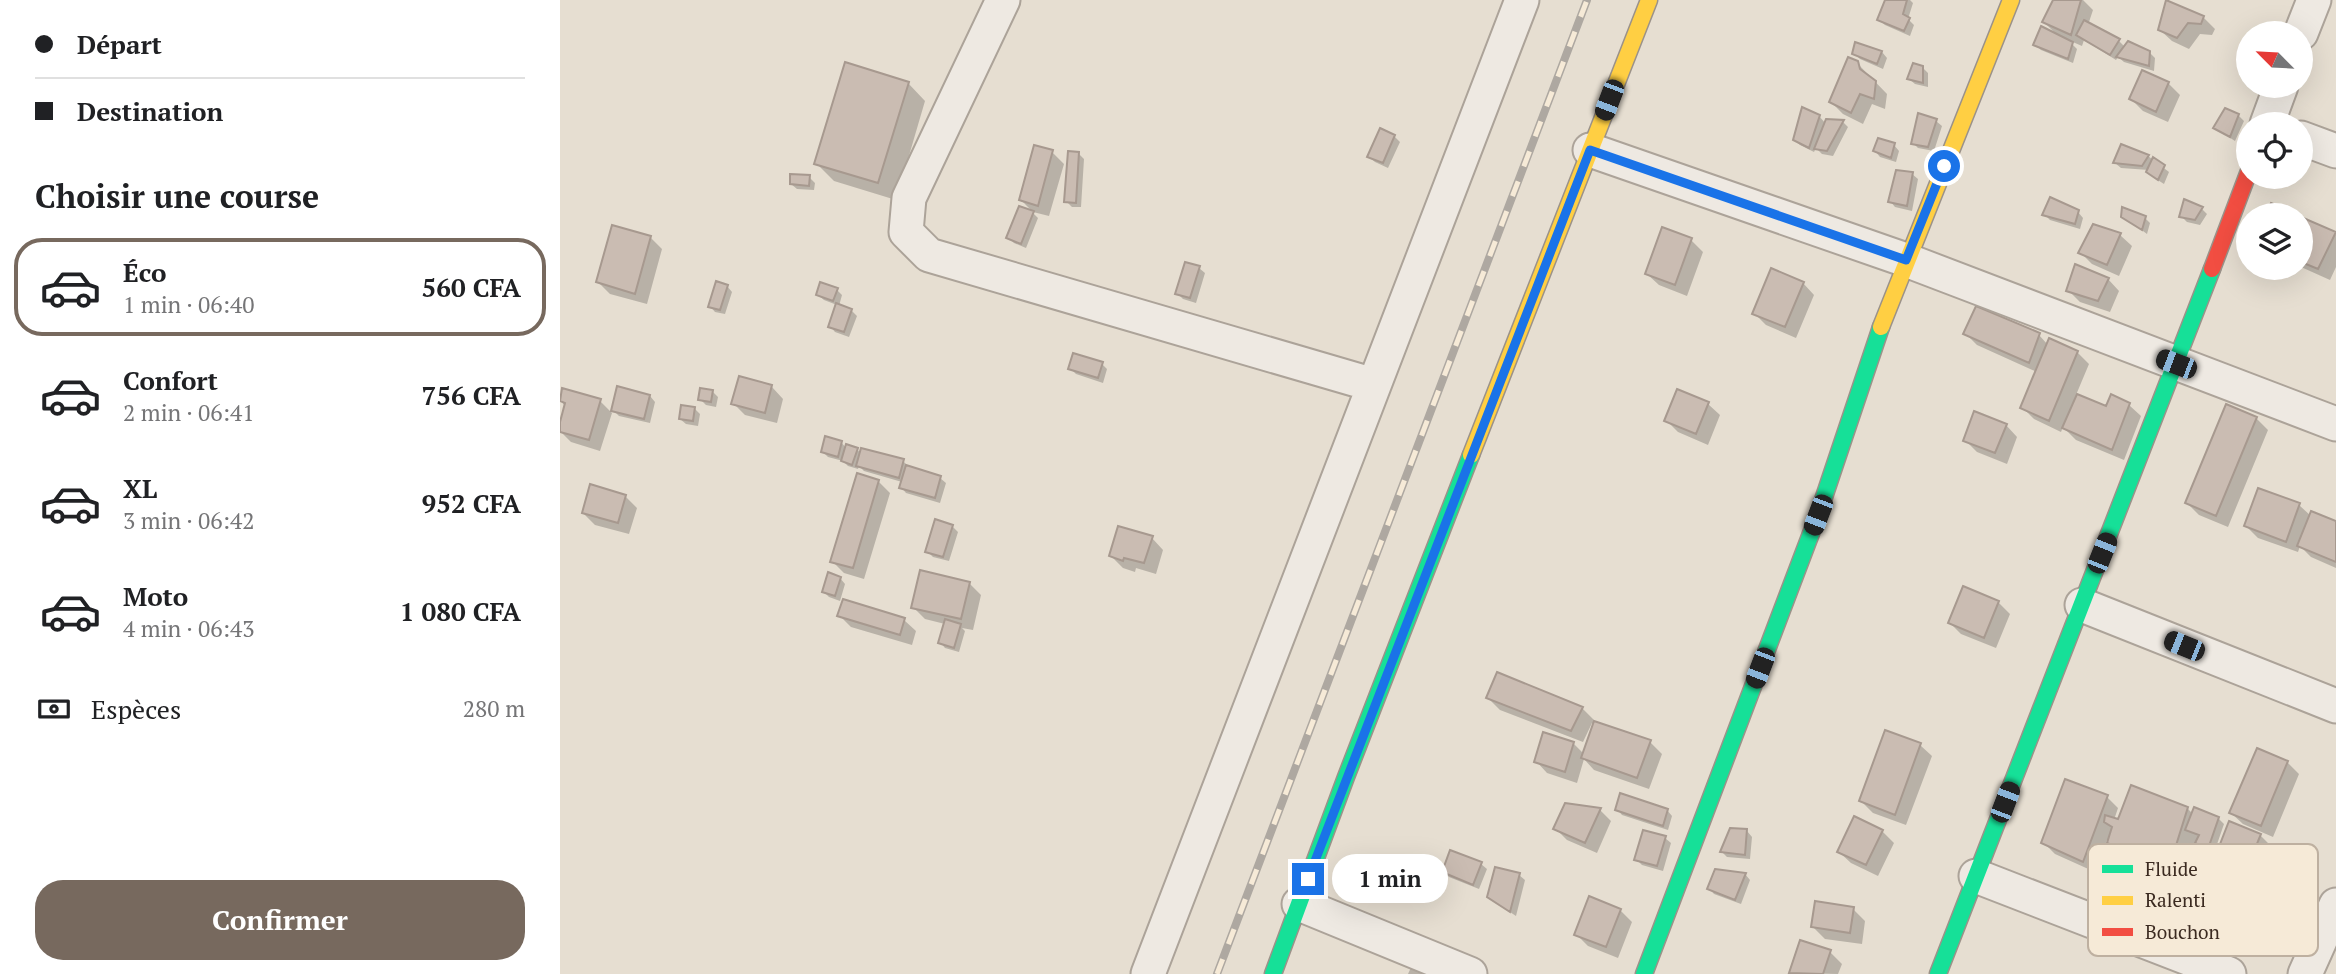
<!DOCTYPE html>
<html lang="fr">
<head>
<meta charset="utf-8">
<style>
	body { margin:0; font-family:"PT Serif",serif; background:#f2f2f2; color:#202124; height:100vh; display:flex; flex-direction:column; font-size:26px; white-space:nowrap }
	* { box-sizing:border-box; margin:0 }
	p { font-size:23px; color:#757577 }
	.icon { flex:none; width:38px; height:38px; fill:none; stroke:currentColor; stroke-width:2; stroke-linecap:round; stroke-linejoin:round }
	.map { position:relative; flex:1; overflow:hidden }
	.details { display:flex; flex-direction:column; background:#fff; width:560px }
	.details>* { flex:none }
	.banner { display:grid; align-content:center; height:154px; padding:0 35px; background:#fff }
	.needle { width:46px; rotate:294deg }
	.controls { position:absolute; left:1676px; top:21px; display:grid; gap:14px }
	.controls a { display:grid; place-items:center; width:77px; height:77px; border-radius:50%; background:#fff; box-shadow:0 7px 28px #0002; font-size:35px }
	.end { position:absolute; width:32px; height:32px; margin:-16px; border:9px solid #1a73e8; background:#fff; box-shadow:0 0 0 4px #fff }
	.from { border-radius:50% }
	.bubble { position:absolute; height:49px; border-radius:24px; background:#fff; box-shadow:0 7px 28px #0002; font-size:23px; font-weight:600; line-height:49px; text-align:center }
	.car { position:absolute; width:21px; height:42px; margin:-21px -10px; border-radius:9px; box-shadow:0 0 5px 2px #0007; background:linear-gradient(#222 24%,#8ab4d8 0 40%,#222 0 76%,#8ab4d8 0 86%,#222 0) }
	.banner b { display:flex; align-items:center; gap:24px; height:66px; font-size:26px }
	.banner b+b { border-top:2px solid #e0e0e0 }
	.banner i { width:18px; height:18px; background:#202124 }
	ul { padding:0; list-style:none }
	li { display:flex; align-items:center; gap:21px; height:98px; margin:0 14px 10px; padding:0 21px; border:4px solid transparent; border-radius:28px }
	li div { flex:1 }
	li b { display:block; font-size:26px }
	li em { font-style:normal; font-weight:600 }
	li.current { border-color:#77695e }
	li>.icon { width:63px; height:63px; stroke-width:1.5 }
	h2 { padding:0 35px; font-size:32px; line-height:84px }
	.pay { display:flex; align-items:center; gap:18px; height:77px; padding:0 35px; font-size:26px }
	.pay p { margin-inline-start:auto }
	.primary-button { display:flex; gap:14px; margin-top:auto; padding:14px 35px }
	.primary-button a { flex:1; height:80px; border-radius:28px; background:#77695e; color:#fff; font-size:28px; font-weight:600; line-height:80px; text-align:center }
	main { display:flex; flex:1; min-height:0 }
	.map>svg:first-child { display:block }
	.shadow { fill:#0003 }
	.building { fill:#cabcb2; stroke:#a7998f; stroke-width:2 }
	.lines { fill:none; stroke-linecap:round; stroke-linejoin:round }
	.street-casing { stroke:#aca399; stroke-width:37 }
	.fast-casing { stroke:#9b9289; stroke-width:19 }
	.slow-casing { stroke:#9b9289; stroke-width:19 }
	.jam-casing { stroke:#9b9289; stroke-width:19 }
	.street { stroke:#eee9e2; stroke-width:33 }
	.fast { stroke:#16e098; stroke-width:16 }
	.slow { stroke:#ffcf43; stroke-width:16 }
	.jam { stroke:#f24e42; stroke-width:16 }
	.rail-casing { stroke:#aea8a1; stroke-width:8 }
	.rail { stroke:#f6ead7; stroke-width:5; stroke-dasharray:16; stroke-linecap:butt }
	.route { stroke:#1a73e8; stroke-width:9 }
	.key { fill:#f6ead7; stroke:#beb0a0; stroke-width:2 }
	.key-label { font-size:19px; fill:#3b2a20 }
</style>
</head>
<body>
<main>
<section class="details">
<div class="banner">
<b><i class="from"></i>Départ</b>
<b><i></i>Destination</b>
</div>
<h2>Choisir une course</h2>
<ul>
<li class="current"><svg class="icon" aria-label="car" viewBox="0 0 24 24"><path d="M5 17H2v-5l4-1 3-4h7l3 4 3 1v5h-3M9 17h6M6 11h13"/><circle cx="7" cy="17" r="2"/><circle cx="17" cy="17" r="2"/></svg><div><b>Éco</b><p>1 min · 06:40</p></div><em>560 CFA</em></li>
<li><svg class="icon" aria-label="car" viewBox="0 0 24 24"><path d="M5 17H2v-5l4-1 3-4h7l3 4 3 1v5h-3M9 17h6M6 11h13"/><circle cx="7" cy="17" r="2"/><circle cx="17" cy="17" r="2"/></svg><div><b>Confort</b><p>2 min · 06:41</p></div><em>756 CFA</em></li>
<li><svg class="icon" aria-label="car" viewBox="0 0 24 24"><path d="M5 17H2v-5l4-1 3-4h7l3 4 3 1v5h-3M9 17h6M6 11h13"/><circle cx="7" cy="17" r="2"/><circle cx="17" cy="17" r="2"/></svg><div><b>XL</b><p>3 min · 06:42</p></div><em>952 CFA</em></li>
<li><svg class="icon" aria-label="car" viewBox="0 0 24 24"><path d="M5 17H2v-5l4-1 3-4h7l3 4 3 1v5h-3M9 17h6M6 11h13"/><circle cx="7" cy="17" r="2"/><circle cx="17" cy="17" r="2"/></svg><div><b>Moto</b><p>4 min · 06:43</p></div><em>1 080 CFA</em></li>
</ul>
<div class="pay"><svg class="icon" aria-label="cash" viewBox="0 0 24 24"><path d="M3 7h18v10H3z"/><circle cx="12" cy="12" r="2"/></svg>Espèces<p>280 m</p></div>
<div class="primary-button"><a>Confirmer</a></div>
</section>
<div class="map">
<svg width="1776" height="974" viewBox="0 0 1776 974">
	<rect width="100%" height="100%" fill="#e6ded1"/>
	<path class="shadow" d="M1327,0H1350L1353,3L1348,19L1354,25L1350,36L1325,25L1319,20Z
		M1495,0H1523L1533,10L1528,25L1559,41L1565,47L1589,52L1595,58L1594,71L1564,62L1558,57L1556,60L1524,40L1522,46L1508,40L1517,49L1513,63L1481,50L1475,44L1498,36L1484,22Z
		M1643,17L1655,29L1652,35L1640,34L1629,49L1612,41L1600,30Z
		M1296,44L1322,52L1327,58L1323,69L1300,59L1294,53Z
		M1297,63L1327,94L1325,109L1312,104L1303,124L1283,114L1271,102Z
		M1362,67L1368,73V87L1355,84L1349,79Z
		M348,83L365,101L336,200L274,181L256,163Z
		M1608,83L1620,95L1608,122L1583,111L1571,99Z
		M1665,111L1678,115L1684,121L1675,141L1655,128Z
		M1259,116L1266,124L1267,120L1283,122L1288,127L1273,156L1262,154L1256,148L1254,152L1240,145L1235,140Z
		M1376,121L1382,126L1374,151L1358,148L1353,143Z
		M834,136L840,142L828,168L815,162L809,157Z
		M1334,145L1339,151L1336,162L1320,157L1315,151Z
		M492,152L504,164L489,216L473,212L461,200Z
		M519,154L524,159L521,207H512L506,201Z
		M1588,156L1609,172L1604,184L1593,177L1589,170L1561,168L1555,163Z
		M1352,174L1358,179L1352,211L1335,207L1330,201Z
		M249,177L255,183L254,190L237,189L231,184Z
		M1642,209L1647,214L1640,225L1627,222L1621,216Z
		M1518,212L1523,218L1520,229L1490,220L1484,214Z
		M473,213L478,218L466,248L454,243L448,237Z
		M1563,216L1585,218L1590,223L1587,234Z
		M1741,218L1776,235V267L1770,280L1741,267Z
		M1534,226L1560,235L1572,246L1559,276L1532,264L1520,252Z
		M90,237L102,249L87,304L50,294L38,282Z
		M1131,240L1143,252L1127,296L1099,285L1087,274Z
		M639,268L645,273L636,303L623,299L617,293Z
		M1548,279L1559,291L1550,312L1520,302L1508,290Z
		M1243,283L1254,295L1236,338L1206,325L1194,313Z
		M167,286L172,292L165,314L155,312L150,306Z
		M277,290L282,295L279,306L291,310L297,316L289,337L275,332L270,326L277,305L264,300L258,295Z
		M1405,333L1479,335L1488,345L1517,352L1529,364L1516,395L1547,408L1552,396L1569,405L1581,416L1564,460L1516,440L1503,427L1501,432L1474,419L1462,407L1477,372L1417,345Z
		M542,364L547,369L543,383L516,374L510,368Z
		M212,387L223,399L217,423L185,415L173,403Z
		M3,390L40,401L52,413L40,451L11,442L0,431L6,407L0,400Z
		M1118,391L1148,404L1160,415L1148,445L1118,432L1106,420Z
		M153,392L158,397L156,407L146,405L140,399Z
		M90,396L95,402L90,423L59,416L53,410Z
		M135,409L140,414L138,426L126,424L120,419Z
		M1696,418L1708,430L1668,527L1639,515L1627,503Z
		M1446,425L1457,437L1447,464L1417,452L1405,440Z
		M281,442L286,448L297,449L301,454L343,461L348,466L380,478L386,483L380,503L346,493L341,487L342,482L304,471L299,466L298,469L288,466L283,461L268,457L263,452Z
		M318,481L330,493L304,579L284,573L272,561Z
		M65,496L77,508L69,534L35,525L23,513Z
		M1739,505L1751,516L1776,523V568L1751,557L1740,546L1738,552L1698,538L1686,526Z
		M392,526L398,532L389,561L373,557L367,551Z
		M592,538L603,550L596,574L576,568L575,572L563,568L551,556Z
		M280,578L285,584L280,601L269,597L264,592Z
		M409,583L421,595L413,630L402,628L405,631L399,652L385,648L380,642L385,624L365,619L353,607Z
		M1438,602L1450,614L1436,648L1401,634L1390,623Z
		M279,615L344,620L356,631L352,645L291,627Z
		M928,698L1022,708L1034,720L1033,722L1090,742L1102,754L1089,789L1034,770L1024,759L1017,783L987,773L976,761L1013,743L1024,754L1034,724L1032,723L1023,742L940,710Z
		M1360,745L1372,756L1346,825L1313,813L1301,801Z
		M1727,762L1739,774L1713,837L1683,824L1671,813Z
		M1547,797L1558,808L1554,820L1627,808L1633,814L1658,818L1664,824L1654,853L1639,844L1632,865L1640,868L1650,879L1679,884L1691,896L1683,918L1669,914L1665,922L1652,916L1642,906L1640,914L1629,910L1617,899L1619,895L1616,891L1612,901L1609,899L1591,882L1595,872L1567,860L1547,840L1535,872L1495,854L1483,842Z
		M1057,809L1107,810L1112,816L1108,830L1062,815Z
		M1040,810L1051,821L1037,853L1007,840L995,828Z
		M1187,831L1192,837L1190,859L1167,857L1162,852Z
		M1322,831L1334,843L1318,876L1291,863L1279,852Z
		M1700,835L1712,847L1704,867L1690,861L1685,870L1671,863L1659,852Z
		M1105,838L1111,843L1103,871L1082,865L1076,859Z
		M921,864L927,869L919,889L889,877L884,872Z
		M1185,874L1190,880L1181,904L1154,894L1149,888Z
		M959,875L965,880L956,916L935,902Z
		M1293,909L1305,921L1302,944L1265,939L1253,927Z
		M1060,910L1072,922L1058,958L1028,946L1016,934Z
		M1270,952L1282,964L1278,974L1231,973Z
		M853,963L875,974H848Z"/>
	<path class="building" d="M1325,0H1347L1343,14L1350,18L1344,31L1317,20Z
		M1493,0H1521L1511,35L1482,22Z
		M1606,0L1644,16L1641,24L1628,23L1617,38L1598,30Z
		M1524,20L1560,39L1550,55L1516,35Z
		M1481,26L1513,42L1508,59L1473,45Z
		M1568,41L1590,51L1589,66L1556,57Z
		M1295,42L1322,51L1317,64L1292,54Z
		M1288,57L1298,61L1300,69L1316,81L1314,99L1300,94L1291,113L1269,102Z
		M285,62L349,82L318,183L254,164Z
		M1353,63L1363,66V83L1347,79Z
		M1582,70L1609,82L1596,112L1569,99Z
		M1242,107L1260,115L1249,148L1233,140Z
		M1665,108L1679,114L1670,137L1653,128Z
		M1358,113L1377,119L1368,147L1351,144Z
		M1266,119L1284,120L1267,151L1254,149Z
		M820,128L835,135L823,163L807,157Z
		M1318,138L1335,143L1331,158L1313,151Z
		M1561,144L1589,155L1582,166L1553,163Z
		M474,145L493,150L478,206L459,200Z
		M508,151L519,152L516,203L504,202Z
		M1593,157L1605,165L1598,180L1586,172Z
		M1336,170L1353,172L1347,206L1328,202Z
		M230,174L250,175L249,186L230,184Z
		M1490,197L1519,210L1515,224L1482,215Z
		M1624,199L1643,207L1635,220L1619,217Z
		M1711,203L1738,215H1706Z
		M459,206L474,211L461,244L446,238Z
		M1562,207L1586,216L1582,230L1561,217Z
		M1741,217L1776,232L1758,269L1741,262Z
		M1533,224L1561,233L1547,265L1518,253Z
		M52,225L91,236L75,294L36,282Z
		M1102,227L1132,238L1115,285L1085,274Z
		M625,262L640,266L630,298L615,294Z
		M1515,264L1549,278L1538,301L1506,291Z
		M1211,268L1244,282L1225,327L1192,314Z
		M156,281L168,285L160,310L148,307Z
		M260,282L278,288L273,301L256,295Z
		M276,303L292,309L284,332L268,327Z
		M1416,306L1480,333L1469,363L1403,334Z
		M1489,338L1518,351L1489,421L1460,408Z
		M513,353L543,362L538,378L508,369Z
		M179,376L212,385L205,413L171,404Z
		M57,386L90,395L84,419L51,411Z
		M2,388L41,399L29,440L0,432V422L5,403L0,401Z
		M140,388L153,390L151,402L138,400Z
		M1117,389L1149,402L1136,434L1104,421Z
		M1517,394L1546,406L1551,394L1570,403L1552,450L1502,428Z
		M1666,404L1697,417L1656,516L1625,503Z
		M121,405L135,407L133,421L119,419Z
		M1414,411L1447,424L1435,453L1403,441Z
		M265,436L282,441L278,457L261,452Z
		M286,444L298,448L292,465L281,461Z
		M301,448L344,459L339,478L296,466Z
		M346,465L381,476L375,498L339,488Z
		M297,473L319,480L293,568L270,562Z
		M30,484L66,495L58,523L22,513Z
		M1698,488L1740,503L1726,542L1684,526Z
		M1751,511L1776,521V562L1737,546Z
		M375,519L393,525L383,557L365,552Z
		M558,526L593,536L584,563L564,558L563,561L549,556Z
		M360,570L410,582L401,619L351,608Z
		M268,572L281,577L275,596L262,592Z
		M1403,586L1439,601L1424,638L1388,623Z
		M283,599L345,618L340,635L277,616Z
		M385,619L401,624L394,648L378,643Z
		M937,672L1023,707L1011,731L926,698Z
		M1034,721L1091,740L1077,778L1021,758Z
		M1325,730L1361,743L1335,815L1299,801Z
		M983,732L1014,742L1005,772L974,762Z
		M1697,748L1728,761L1701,826L1669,813Z
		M1505,779L1548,795L1523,862L1481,843Z
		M1571,785L1628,807L1613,855L1609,863L1604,860L1594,885L1589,882L1597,864L1547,843L1552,827L1544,822L1545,815L1558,819Z
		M1060,793L1108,809L1103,826L1055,810Z
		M1005,803L1041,808L1025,843L993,829Z
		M1634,807L1659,817L1648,849L1635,843L1639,835L1625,830Z
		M1294,816L1323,830L1306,865L1277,852Z
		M1669,821L1701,834L1692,856L1678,850L1673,859L1657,852Z
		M1170,828L1187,829L1185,855L1160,852Z
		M1083,830L1106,836L1097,866L1074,860Z
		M890,850L922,862L913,885L882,872Z
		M935,867L960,873L950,912L927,897Z
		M1155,869L1186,873L1175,900L1147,889Z
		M1029,896L1061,909L1046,947L1014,935Z
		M1255,901L1294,907L1290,933L1251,927Z
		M1240,940L1271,950L1263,974L1229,973Z"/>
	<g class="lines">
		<g class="street-casing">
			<path id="street" d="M443,0L349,198L346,232L369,255L814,385
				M1741,33L1754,0
				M1707,124L1721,86
				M1741,138L1776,151
				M1030,150L1346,260L1776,424
				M1522,605L1776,706
				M1416,876L1669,974
				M739,904L910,974
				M588,974L962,0
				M1745,974L1776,905"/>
		</g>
		<g class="fast-casing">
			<path id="fast" d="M713,974L786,777L911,455
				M1084,974L1258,515L1321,327
				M1378,974L1652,269"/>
		</g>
		<g class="slow-casing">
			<path id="slow" d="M1321,327L1451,0
				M911,455L1089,0"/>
		</g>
		<g class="jam-casing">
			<path id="jam" d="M1652,269L1689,171"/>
		</g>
		<use href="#street" class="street"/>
		<use href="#fast" class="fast"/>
		<use href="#slow" class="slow"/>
		<use href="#jam" class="jam"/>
		<g class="rail-casing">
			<path id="rail" d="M657,974L1027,0"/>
		</g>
		<use href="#rail" class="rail"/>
	</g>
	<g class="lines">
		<path class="route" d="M748,879L1030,150L1346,260L1384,166"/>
	</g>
	<rect x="1528" y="844" width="230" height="112" rx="10" class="key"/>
	<rect x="1542" y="865" width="31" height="8" fill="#16e098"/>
	<rect x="1542" y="896" width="31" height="9" fill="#ffcf43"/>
	<rect x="1542" y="928" width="31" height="8" fill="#f24e42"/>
	<g class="key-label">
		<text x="1585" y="876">Fluide</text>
		<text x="1585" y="907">Ralenti</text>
		<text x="1585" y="939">Bouchon</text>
	</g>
</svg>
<div class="controls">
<a><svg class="needle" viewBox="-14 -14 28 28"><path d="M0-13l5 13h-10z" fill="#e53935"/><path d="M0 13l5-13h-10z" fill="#757577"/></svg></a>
<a><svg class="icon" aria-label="locate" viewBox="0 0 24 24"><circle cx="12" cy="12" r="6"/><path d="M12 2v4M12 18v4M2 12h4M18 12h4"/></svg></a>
<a><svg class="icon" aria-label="layers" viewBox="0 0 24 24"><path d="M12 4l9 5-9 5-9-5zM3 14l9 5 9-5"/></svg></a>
</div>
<i class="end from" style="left:1384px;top:166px"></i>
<i class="end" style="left:748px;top:879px"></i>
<div class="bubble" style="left:772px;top:854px;width:116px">1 min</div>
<i class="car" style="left:1049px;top:100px;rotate:201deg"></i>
<i class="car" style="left:1616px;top:364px;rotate:291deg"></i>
<i class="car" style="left:1258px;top:515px;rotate:201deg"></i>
<i class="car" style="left:1542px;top:553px;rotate:22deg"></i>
<i class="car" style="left:1624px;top:646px;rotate:292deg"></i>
<i class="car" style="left:1200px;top:668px;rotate:201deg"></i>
<i class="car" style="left:1445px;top:802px;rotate:21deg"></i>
</div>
</main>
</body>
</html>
